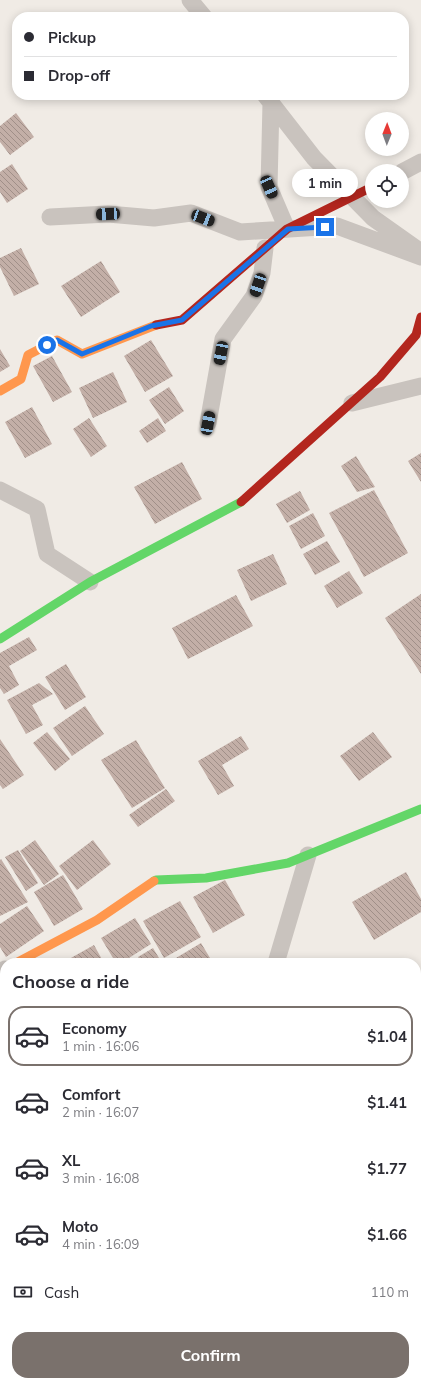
<!DOCTYPE html>
<html lang="en">
<head>
<meta charset="utf-8">
<style>
	body { margin:0; font-family:Mulish,sans-serif; background:#f7f7f7; color:#2b2b33; height:100vh; display:flex; flex-direction:column; font-size:15px; white-space:nowrap }
	* { box-sizing:border-box; margin:0 }
	p { font-size:13px; color:#7c7c81 }
	.icon { flex:none; width:22px; height:22px; fill:none; stroke:currentColor; stroke-width:2; stroke-linecap:round; stroke-linejoin:round }
	.map { position:relative; flex:1; overflow:hidden }
	.drawer { position:absolute; left:0px; top:958px; width:421px; height:428px; display:flex; flex-direction:column; background:#fff; border-radius:16px 16px 0 0; box-shadow:0 2px 10px #0003 }
	.drawer>* { flex:none }
	.hud { position:absolute; left:12px; top:12px; width:397px; height:88px; border-radius:16px; box-shadow:0 2px 10px #0003; display:grid; align-content:center; height:88px; padding:0 12px; background:#fff }
	.needle { width:26px; rotate:1deg }
	.tools { position:absolute; left:365px; top:112px; display:grid; gap:8px }
	.tools a { display:grid; place-items:center; width:44px; height:44px; border-radius:50%; background:#fff; box-shadow:0 2px 10px #0003; font-size:20px }
	.end { position:absolute; width:18px; height:18px; margin:-9px; border:5px solid #1a73e8; background:#fff; box-shadow:0 0 0 2px #fff }
	.from { border-radius:50% }
	.bubble { position:absolute; height:28px; border-radius:14px; background:#fff; box-shadow:0 2px 10px #0003; font-size:13px; font-weight:700; line-height:28px; text-align:center }
	.car { position:absolute; width:12px; height:24px; margin:-12px -6px; border-radius:5px; box-shadow:0 0 3px 1px #0007; background:linear-gradient(#222 24%,#8ab4d8 0 40%,#222 0 76%,#8ab4d8 0 86%,#222 0) }
	.hud b { display:flex; align-items:center; gap:14px; height:38px; font-size:15px }
	.hud b+b { border-top:1px solid #e1e1e2 }
	.hud i { width:10px; height:10px; background:#2b2b33 }
	ul { padding:0; list-style:none }
	li { display:flex; align-items:center; gap:12px; height:60px; margin:0 8px 6px; padding:0 4px; border:2px solid transparent; border-radius:16px }
	li div { flex:1 }
	li b { display:block; font-size:15px }
	li em { font-style:normal; font-weight:700 }
	li.active { border-color:#7a716c }
	li>.icon { width:36px; height:36px; stroke-width:1.5 }
	h2 { padding:0 12px; font-size:18px; line-height:48px }
	.pay { display:flex; align-items:center; gap:10px; height:44px; padding:0 12px; font-size:15px }
	.pay p { margin-inline-start:auto }
	.cta { display:flex; gap:8px; margin-top:auto; padding:8px 12px }
	.cta a { flex:1; height:46px; border-radius:16px; background:#7a716c; color:#fff; font-size:16px; font-weight:700; line-height:46px; text-align:center }
	.map>svg:first-child { display:block }
	.building { fill:url(#building-back-hatch) }
	.lines { fill:none; stroke-linecap:round; stroke-linejoin:round }
	.street { stroke:#c9c3be; stroke-width:17 }
	.fast { stroke:#63d668; stroke-width:9 }
	.slow { stroke:#ff974d; stroke-width:9 }
	.jam { stroke:#b3261e; stroke-width:9 }
	.route { stroke:#1a73e8; stroke-width:5 }
</style>
</head>
<body>
<div class="map">
<svg width="421" height="1386" viewBox="0 0 421 1386">
	<defs>
		<pattern id="building-back-hatch" width="6" height="6" patternUnits="userSpaceOnUse"><rect width="6" height="6" fill="#c3afa7"/><path d="M-1 5l2 2M0 0l6 6M5-1l2 2" fill="none" stroke="#a08f88"/></pattern>
	</defs>
	<rect width="100%" height="100%" fill="#f0ebe5"/>
	<path class="building" d="M16,113L34,137L10,155L0,142V126Z
		M12,164L28,189L7,203L0,192V172Z
		M21,248L39,284L14,296L0,267V258Z
		M101,261L120,292L81,317L61,286Z
		M151,340L173,376L145,392L124,356Z
		M0,349L10,366L0,372Z
		M52,356L72,392L53,402L33,366Z
		M113,372L127,402L93,418L79,388Z
		M169,387L184,411L165,424L149,400Z
		M32,407L52,444L25,458L5,422Z
		M89,418L107,446L91,457L73,429Z
		M158,418L166,431L147,443L139,431Z
		M421,453V482L408,461Z
		M356,456L375,487L357,492L341,466Z
		M182,462L202,499L155,524L134,487Z
		M374,490L408,553L364,577L329,513Z
		M300,491L310,510L287,523L276,504Z
		M313,513L325,536L301,549L289,526Z
		M327,541L340,562L315,575L303,554Z
		M273,554L287,584L251,601L237,570Z
		M349,571L363,593L337,608L324,586Z
		M421,594V674L385,618Z
		M236,595L253,626L188,659L172,628Z
		M29,637L37,650L9,666L19,685L4,694L0,688V653Z
		M66,664L86,697L65,710L45,677Z
		M39,683L53,694L32,705L43,725L26,734L7,700Z
		M85,706L104,734L72,756L53,728Z
		M47,732L70,759L55,771L33,743Z
		M373,732L392,757L359,781L340,756Z
		M241,736L249,749L222,765L234,786L218,795L198,761Z
		M0,739L24,775L3,789L0,785Z
		M136,740L165,788L132,808L101,760Z
		M166,789L175,801L138,827L129,815Z
		M35,840L59,874L44,885L20,851Z
		M93,840L111,864L77,890L59,866Z
		M18,850L38,883L26,891L5,857Z
		M1,859L28,902L0,916V860Z
		M406,872L421,899V912L374,940L352,902Z
		M63,875L83,909L54,926L34,892Z
		M225,880L245,915L213,933L193,897Z
		M180,901L201,937L164,958L143,921Z
		M27,906L44,931L6,957L0,947V924Z
		M135,918L151,944L121,963H116L101,938Z
		M201,943L213,963H172L171,961Z
		M94,945L104,963H62Z
		M153,948L162,963H142L138,957Z
		M0,1050L5,1057V1069L0,1072Z
		M416,1244L421,1255V1259L416,1261Z
		M259,1381H276L277,1385L262,1386Z"/>
	<g class="lines">
		<path class="street" d="M190,0L204,17
			M265,95L314,158L373,218L417,249
			M271,103L269,187L287,229
			M402,172L421,162
			M50,217L108,214L154,218L191,213L240,232L337,226L421,257
			M352,403L421,386
			M208,423L223,339L254,296L262,273L265,248
			M0,490L37,509L47,554L90,582
			M276,963L308,855
			M0,972L5,969
			M416,1059L421,1054
			M416,1111L421,1110
			M416,1157L421,1160
			M0,1216L5,1215
			M0,1235L5,1252
			M0,1292L5,1289
			M416,1309L421,1307
			M312,1386L316,1381"/>
		<path class="fast" d="M0,639L90,582L241,502
			M154,881L156,880L206,878L288,863L421,809"/>
		<path class="slow" d="M0,391L21,379L28,355L57,340L82,354L156,325
			M16,963L97,920L154,881"/>
		<path class="jam" d="M156,325L182,320L287,229L372,187
			M241,502L380,377L416,335L421,317"/>
	</g>
	<g class="lines">
		<path class="route" d="M47,345L57,340L82,354L151,326L182,320L288,229L325,227"/>
	</g>
</svg>
<div class="tools">
<a><svg class="needle" viewBox="-14 -14 28 28"><path d="M0-13l5 13h-10z" fill="#e53935"/><path d="M0 13l5-13h-10z" fill="#7c7c81"/></svg></a>
<a><svg class="icon" aria-label="locate" viewBox="0 0 24 24"><circle cx="12" cy="12" r="6"/><path d="M12 2v4M12 18v4M2 12h4M18 12h4"/></svg></a>
</div>
<i class="end from" style="left:47px;top:345px"></i>
<i class="end" style="left:325px;top:227px"></i>
<div class="bubble" style="left:292px;top:169px;width:66px">1 min</div>
<i class="car" style="left:269px;top:187px;rotate:156deg"></i>
<i class="car" style="left:108px;top:214px;rotate:267deg"></i>
<i class="car" style="left:203px;top:218px;rotate:111deg"></i>
<i class="car" style="left:258px;top:285px;rotate:199deg"></i>
<i class="car" style="left:221px;top:353px;rotate:191deg"></i>
<i class="car" style="left:208px;top:423px;rotate:11deg"></i>
<div class="hud">
<b><i class="from"></i>Pickup</b>
<b><i></i>Drop-off</b>
</div>
<section class="drawer">
<h2>Choose a ride</h2>
<ul>
<li class="active"><svg class="icon" aria-label="car" viewBox="0 0 24 24"><path d="M5 17H2v-5l4-1 3-4h7l3 4 3 1v5h-3M9 17h6M6 11h13"/><circle cx="7" cy="17" r="2"/><circle cx="17" cy="17" r="2"/></svg><div><b>Economy</b><p>1 min · 16:06</p></div><em>$1.04</em></li>
<li><svg class="icon" aria-label="car" viewBox="0 0 24 24"><path d="M5 17H2v-5l4-1 3-4h7l3 4 3 1v5h-3M9 17h6M6 11h13"/><circle cx="7" cy="17" r="2"/><circle cx="17" cy="17" r="2"/></svg><div><b>Comfort</b><p>2 min · 16:07</p></div><em>$1.41</em></li>
<li><svg class="icon" aria-label="car" viewBox="0 0 24 24"><path d="M5 17H2v-5l4-1 3-4h7l3 4 3 1v5h-3M9 17h6M6 11h13"/><circle cx="7" cy="17" r="2"/><circle cx="17" cy="17" r="2"/></svg><div><b>XL</b><p>3 min · 16:08</p></div><em>$1.77</em></li>
<li><svg class="icon" aria-label="car" viewBox="0 0 24 24"><path d="M5 17H2v-5l4-1 3-4h7l3 4 3 1v5h-3M9 17h6M6 11h13"/><circle cx="7" cy="17" r="2"/><circle cx="17" cy="17" r="2"/></svg><div><b>Moto</b><p>4 min · 16:09</p></div><em>$1.66</em></li>
</ul>
<div class="pay"><svg class="icon" aria-label="cash" viewBox="0 0 24 24"><path d="M3 7h18v10H3z"/><circle cx="12" cy="12" r="2"/></svg>Cash<p>110 m</p></div>
<div class="cta"><a>Confirm</a></div>
</section>
</div>
</body>
</html>
